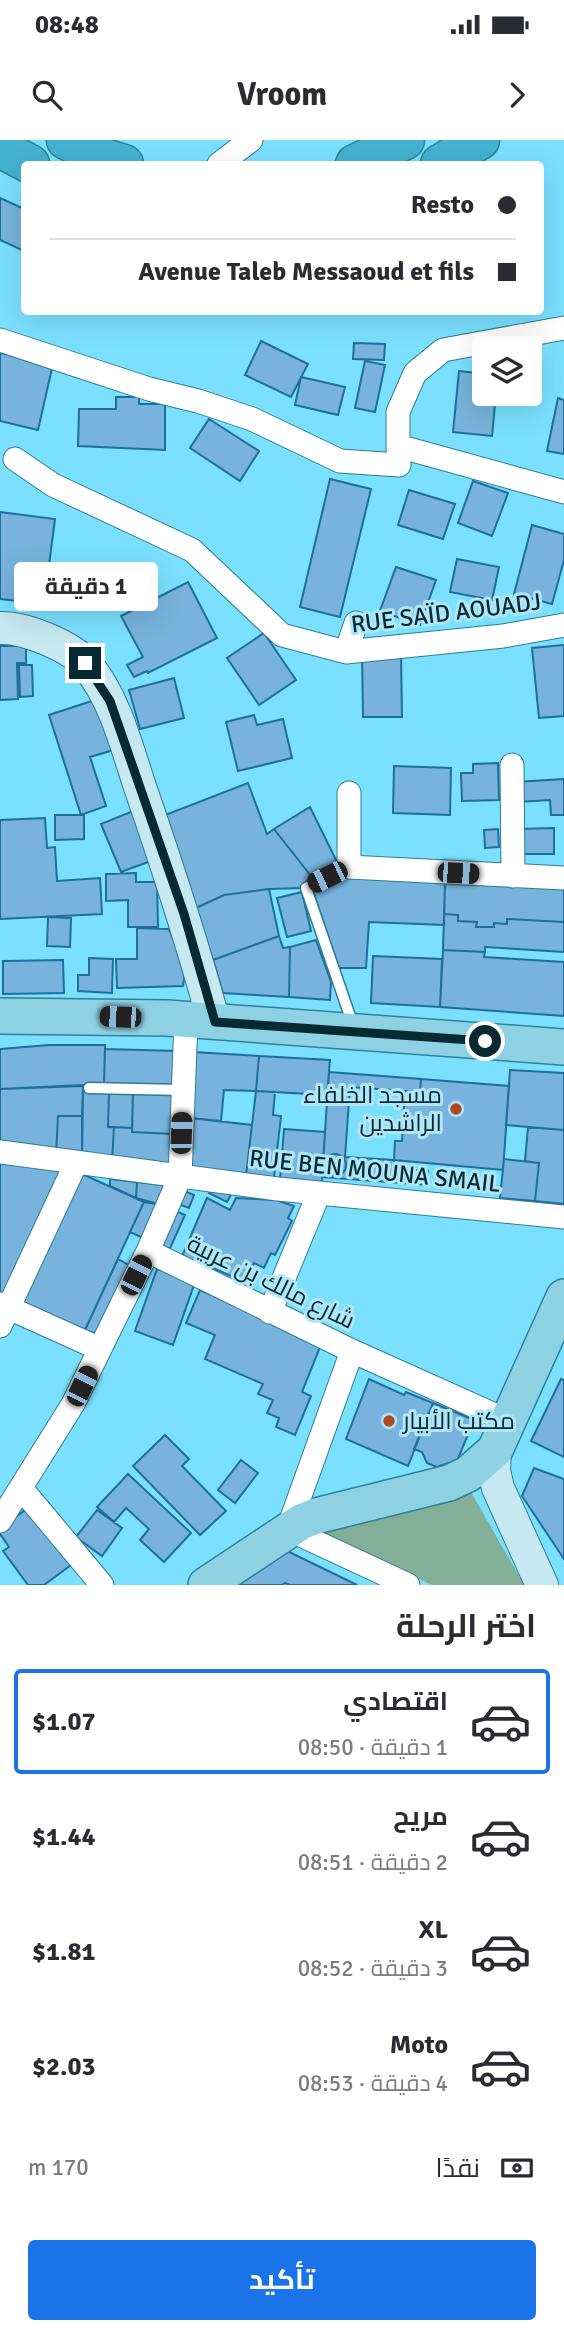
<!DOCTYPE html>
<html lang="ar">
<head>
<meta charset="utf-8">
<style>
	body { margin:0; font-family:Signika,Cairo,sans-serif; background:#f2f2f3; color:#2b2b33; direction:rtl; height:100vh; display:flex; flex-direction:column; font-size:26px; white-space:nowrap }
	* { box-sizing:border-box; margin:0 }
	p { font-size:23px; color:#7c7c81 }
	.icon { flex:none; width:38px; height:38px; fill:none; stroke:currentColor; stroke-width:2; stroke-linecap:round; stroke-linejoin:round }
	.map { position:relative; height:1445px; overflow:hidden; direction:ltr }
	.details { display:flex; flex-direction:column; background:#fff; flex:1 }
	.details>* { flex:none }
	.guide { position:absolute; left:21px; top:21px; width:523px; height:154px; border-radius:7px; box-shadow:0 7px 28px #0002; direction:rtl; display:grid; align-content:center; height:154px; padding:0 28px; background:#fff }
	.buttons { position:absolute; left:472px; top:196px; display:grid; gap:14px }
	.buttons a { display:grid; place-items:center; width:70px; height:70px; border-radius:7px; background:#fff; box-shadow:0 7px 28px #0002; font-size:35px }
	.end { position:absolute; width:32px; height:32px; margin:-16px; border:9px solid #072932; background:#fff; box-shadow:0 0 0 4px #fff }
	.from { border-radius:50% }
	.bubble { position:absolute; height:49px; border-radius:7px; background:#fff; box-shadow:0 7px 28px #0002; font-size:23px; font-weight:700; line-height:49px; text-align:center; direction:rtl }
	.car { position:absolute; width:21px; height:42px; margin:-21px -10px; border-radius:9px; box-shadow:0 0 5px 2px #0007; background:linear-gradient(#222 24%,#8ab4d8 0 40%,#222 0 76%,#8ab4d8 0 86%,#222 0) }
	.guide b { display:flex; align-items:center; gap:24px; height:66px; font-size:26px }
	.guide b+b { border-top:2px solid #e1e1e2 }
	.guide i { width:18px; height:18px; background:#2b2b33 }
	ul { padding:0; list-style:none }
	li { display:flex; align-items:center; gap:21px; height:105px; margin:0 14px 10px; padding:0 14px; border:4px solid transparent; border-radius:7px }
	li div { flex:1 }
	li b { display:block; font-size:26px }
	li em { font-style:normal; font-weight:700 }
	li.selected { border-color:#1a73e8 }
	li>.icon { width:63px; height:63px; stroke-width:1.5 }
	h2 { padding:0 28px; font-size:32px; line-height:84px }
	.pay { display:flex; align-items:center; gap:18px; height:77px; padding:0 28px; font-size:26px }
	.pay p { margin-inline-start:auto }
	.primary-button { display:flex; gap:14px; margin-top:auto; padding:14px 28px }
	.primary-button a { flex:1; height:80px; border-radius:7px; background:#1a73e8; color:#fff; font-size:28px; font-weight:700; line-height:80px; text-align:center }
	.status { display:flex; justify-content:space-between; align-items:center; height:49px; padding:0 35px; background:#fff; direction:ltr }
	.status svg { height:19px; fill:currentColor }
	header { display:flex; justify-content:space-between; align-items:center; height:91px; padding:0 28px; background:#fff; font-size:32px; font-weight:700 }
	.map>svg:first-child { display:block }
	.green { fill:#83af96 }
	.building { fill:#77b3dc; stroke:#1e6f9d; stroke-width:2 }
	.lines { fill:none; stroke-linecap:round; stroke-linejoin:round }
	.lane-casing { stroke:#2c7d93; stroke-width:13 }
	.street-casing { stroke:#2c7d93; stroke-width:25 }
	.secondary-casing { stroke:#2c7d93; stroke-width:34 }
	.primary-casing { stroke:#2d8299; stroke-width:38 }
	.highway-casing { stroke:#2d8299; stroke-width:41 }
	.lane { stroke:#fff; stroke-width:10 }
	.street { stroke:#fff; stroke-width:23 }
	.secondary { stroke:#c6e8f1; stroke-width:32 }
	.primary { stroke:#8ed1e3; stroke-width:35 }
	.highway { stroke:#42b2d0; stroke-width:38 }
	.route { stroke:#072932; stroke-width:9 }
	.poi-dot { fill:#af4823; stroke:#afe7f9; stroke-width:2.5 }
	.labels { text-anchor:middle; stroke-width:6; stroke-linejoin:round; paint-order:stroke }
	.street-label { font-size:24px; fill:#072932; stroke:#afe7f9 }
	.poi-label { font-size:24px; fill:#072932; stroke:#afe7f9; text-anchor:end }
</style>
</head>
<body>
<div class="status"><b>08:48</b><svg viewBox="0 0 49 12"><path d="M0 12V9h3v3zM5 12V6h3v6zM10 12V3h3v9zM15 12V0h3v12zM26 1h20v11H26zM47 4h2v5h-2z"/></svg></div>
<header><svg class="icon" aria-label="forward" viewBox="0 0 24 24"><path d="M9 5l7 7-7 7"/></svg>Vroom<svg class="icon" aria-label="search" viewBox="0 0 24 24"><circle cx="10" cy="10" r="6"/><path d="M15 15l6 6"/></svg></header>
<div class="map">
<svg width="564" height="1445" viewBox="0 0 564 1445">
	<rect width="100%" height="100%" fill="#7ae0fe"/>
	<path class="green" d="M467,1345L524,1445H432L322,1393Z"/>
	<path class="building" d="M0,58L24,69V111L0,100Z
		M261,201L308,224L291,257L245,235Z
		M354,203L385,204L384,220L353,219Z
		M0,213L53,224L38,290L0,281Z
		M365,221L385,225L375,272L355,268Z
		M459,231L485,234V254H496L492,296L453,292Z
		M301,237L345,247L338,275L295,265Z
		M116,257H139V264H165V310L78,306L79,269H116Z
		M558,258L564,260V314L547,311Z
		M209,279L259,311L240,341L190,308Z
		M330,339L371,349L340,477L300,467Z
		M473,341L508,353L492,396L458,383Z
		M409,350L455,364L443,399L398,385Z
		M0,372L55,379L44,464L0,459Z
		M532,385L564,394V420L552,464L514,454Z
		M457,419L499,427L492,460L450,452Z
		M396,427L436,440L420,485L380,471Z
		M188,442L217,498L148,533L147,531L134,537L127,525L143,517L121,476Z
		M264,493L296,540L259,565L227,518Z
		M564,505V576L539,578L532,508Z
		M0,506H26V523H17L18,559L0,560Z
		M401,513L402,577H363L362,514Z
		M19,525H32L33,556L20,557Z
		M174,538L184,578L140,589L129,550Z
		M101,558L117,609L90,617L106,666L81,675L49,575Z
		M254,575L257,585L283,579L292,618L238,631L226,582Z
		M498,623L499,660L462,661L461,633H473V624Z
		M394,626L451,628L450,675L393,673Z
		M564,639V675H551L550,660L517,662L516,642Z
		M248,643L267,694L274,689L311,736L302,748L269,749L224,755L196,768L165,675Z
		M153,663L151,721L121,732L101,684Z
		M310,667L337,722L311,736L274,689Z
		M55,675H84V699L55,700Z
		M45,678L47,708L55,707L57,741L100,738L102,774L0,779V680Z
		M554,688V714H517V689Z
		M498,689L499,707L485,708L484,690Z
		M136,733V742H157L158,787H128V760L106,761V734Z
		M343,737L445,743L444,785L369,782L366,828H339L313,751Z
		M445,743L564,749V782L507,779V784L494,783V787H476L477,782L458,781V775L444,774Z
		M445,743L564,749V812L485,807V812L443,810Z
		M269,749L279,796L213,820L196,768L224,755Z
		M302,752L311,791L287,797L277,758Z
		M48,777L71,778L70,807L47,806Z
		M137,788L169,789L186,828L183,846L117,848L116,819H137Z
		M279,796L283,808L290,807L289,857L223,853L213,820Z
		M316,800L331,842L330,860L289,857L290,807Z
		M443,810L485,812L484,817L564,822V876L440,867Z
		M373,816L442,819L440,867L371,863Z
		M89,818L113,819L112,853L78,851V835H89Z
		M63,820L64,853L3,854V821Z
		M49,905H105L104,944L0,949V909Z
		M105,909L177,911L176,946L104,944Z
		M193,912L259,916L256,951L224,950L221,981L190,978Z
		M259,916L330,920L327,955L256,951Z
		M510,930L564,933V990L506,985Z
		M329,932L421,939L420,952L350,947L345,1017L394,1020V1028L428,1031L427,1045L322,1037Z
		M421,939L509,946L503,1030L394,1020L395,1001H402L405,951L420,952Z
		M83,946L82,976H58L56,1015L0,1007V949Z
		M83,951H109L108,987H114L112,1022L82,1018Z
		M109,951H133L132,988L108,987Z
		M133,951L175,953L173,994L132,992Z
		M256,951L275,952L273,975L281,976L274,1038L246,1036Z
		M58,976H82V1018L56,1015Z
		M190,978L252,985L246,1036L188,1031Z
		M114,987L132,988V992L173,994L172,1028L112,1022Z
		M528,987L564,990V1064L535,1061L539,1023L525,1021Z
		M284,989L325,992L322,1042L280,1039Z
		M324 1025a11 11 0 1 1 22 0a11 11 0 1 1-22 0Z
		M0,1019L65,1031L9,1156L0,1153Z
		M504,1019L539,1023L535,1061L500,1058Z
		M80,1033L144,1062L85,1190L21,1162Z
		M110,1039L137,1042L136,1058L110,1046Z
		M137,1042L163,1045L162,1065L136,1058Z
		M213,1046L233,1051L227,1062L209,1053Z
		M182,1050L194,1055L189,1068L178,1064Z
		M207,1058L230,1070L236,1058L276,1060L294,1066L288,1078L292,1081L275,1115L271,1113L264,1128L254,1123L244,1142L213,1128L210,1135L180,1121Z
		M144,1062L162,1065L145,1099L130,1092Z
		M171,1069L185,1075L167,1115L153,1109Z
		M118,1119L134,1128L101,1196L85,1190Z
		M157,1129L195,1142L173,1205L135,1191Z
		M200,1150L322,1202L302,1252L311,1256L295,1295L276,1287L279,1278L267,1273L273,1260L258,1254L263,1244L205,1219L215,1195L186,1183Z
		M369,1239L404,1255L406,1252L433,1263L408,1326L346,1299Z
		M561,1239L564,1240V1317L531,1301Z
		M433,1263L474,1280L455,1326L448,1323L437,1327L427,1323L422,1312L414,1309Z
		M165,1295L189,1319L182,1326L226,1371L200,1395L133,1326Z
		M241,1320L258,1333L235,1363L218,1350Z
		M534,1328L564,1339V1419L522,1356Z
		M128,1334L191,1393L164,1422L140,1400L149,1389L126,1368L114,1382L97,1367Z
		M28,1368L71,1425L44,1445H28L3,1411L9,1407L0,1394V1388Z
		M97,1370L122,1388L102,1416L76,1397Z
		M281,1408L357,1445H290L285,1443L282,1445H229Z"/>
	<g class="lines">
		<g class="lane-casing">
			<path id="lane" d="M349,727L306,748L353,885
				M89,948L183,950"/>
		</g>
		<g class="street-casing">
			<path id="street" d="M219,24L251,0
				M0,200L149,249L198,261L252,279L340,321L399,325L398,306L564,352
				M398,306V272L415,233L443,210L564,188
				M15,319L53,345L192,410L282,495L346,512L503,496L564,485
				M346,512L356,483
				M512,625L513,736
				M349,653V727L564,738
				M0,1012L278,1049L564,1077
				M148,1111L352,1211L288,1389L408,1445
				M0,1164L100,1209
				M270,1172L319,1053
				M0,1186L76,1023
				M352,1211L508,1281
				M21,1348L102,1445
				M0,1381L73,1264L148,1111L180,1037L186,880"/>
		</g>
		<g class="secondary-casing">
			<path id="secondary" d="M0,488C24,487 71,506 87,525C115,559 126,605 140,647C167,725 192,802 214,882
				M495,1310L494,1331L498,1348L542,1445"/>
		</g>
		<g class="primary-casing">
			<path id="primary" d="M0,876L167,878L564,907
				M206,1445L301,1382L316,1376L449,1343L468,1334L495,1310L564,1157"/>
		</g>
		<g class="highway-casing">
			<path id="highway" d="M66,0L98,16L124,24
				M0,8L30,24
				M355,24L405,0
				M440,24L480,0"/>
		</g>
		<use href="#lane" class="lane"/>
		<use href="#street" class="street"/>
		<use href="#secondary" class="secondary"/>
		<use href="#primary" class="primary"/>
		<use href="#highway" class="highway"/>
	</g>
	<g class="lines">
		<path class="route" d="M85,523L110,561L184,774L215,882L485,901"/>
	</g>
	<g class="poi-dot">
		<circle cx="456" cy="969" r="7"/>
		<circle cx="389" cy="1281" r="7"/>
	</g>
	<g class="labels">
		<g class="street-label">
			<text transform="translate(446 473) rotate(-7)" y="8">RUE SAÏD AOUADJ</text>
			<text transform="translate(375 1031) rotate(6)" y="8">RUE BEN MOUNA SMAIL</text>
			<text transform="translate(271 1142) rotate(26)" y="8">شارع مالك بن عربية</text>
		</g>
		<g class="poi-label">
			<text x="442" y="963">مسجد الخلفاء<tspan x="442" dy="28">الراشدين</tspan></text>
			<text x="403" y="1289" text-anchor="start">مكتب الأبيار</text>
		</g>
	</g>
</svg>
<div class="buttons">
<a><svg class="icon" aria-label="layers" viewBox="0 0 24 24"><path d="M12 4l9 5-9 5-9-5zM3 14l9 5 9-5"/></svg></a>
</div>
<i class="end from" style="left:485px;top:901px"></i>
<i class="end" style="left:85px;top:523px"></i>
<div class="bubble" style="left:14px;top:422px;width:144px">1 دقيقة</div>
<i class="car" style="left:458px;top:733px;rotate:93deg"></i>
<i class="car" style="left:327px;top:737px;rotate:244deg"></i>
<i class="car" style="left:120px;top:877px;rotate:272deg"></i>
<i class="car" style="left:181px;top:993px;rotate:2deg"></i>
<i class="car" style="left:136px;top:1135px;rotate:26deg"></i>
<i class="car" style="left:82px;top:1246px;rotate:26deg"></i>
<div class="guide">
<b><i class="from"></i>Resto</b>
<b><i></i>Avenue Taleb Messaoud et fils</b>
</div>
</div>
<section class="details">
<h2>اختر الرحلة</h2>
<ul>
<li class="selected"><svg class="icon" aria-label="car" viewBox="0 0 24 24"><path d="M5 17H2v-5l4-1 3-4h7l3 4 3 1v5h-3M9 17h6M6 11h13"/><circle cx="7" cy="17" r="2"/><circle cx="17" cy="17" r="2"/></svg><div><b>اقتصادي</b><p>1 دقيقة · 08:50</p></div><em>$1.07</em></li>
<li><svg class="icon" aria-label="car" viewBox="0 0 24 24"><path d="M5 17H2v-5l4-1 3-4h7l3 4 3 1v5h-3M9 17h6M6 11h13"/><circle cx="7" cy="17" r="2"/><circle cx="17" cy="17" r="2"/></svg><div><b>مريح</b><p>2 دقيقة · 08:51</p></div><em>$1.44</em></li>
<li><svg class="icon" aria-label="car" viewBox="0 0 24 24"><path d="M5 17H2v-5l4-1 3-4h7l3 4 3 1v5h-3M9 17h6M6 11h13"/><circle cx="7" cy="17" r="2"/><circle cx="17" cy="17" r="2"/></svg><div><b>XL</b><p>3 دقيقة · 08:52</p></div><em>$1.81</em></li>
<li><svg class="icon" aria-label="car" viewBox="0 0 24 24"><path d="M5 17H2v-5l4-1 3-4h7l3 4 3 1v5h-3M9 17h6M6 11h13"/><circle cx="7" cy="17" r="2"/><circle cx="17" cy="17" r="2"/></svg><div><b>Moto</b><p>4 دقيقة · 08:53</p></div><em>$2.03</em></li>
</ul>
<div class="pay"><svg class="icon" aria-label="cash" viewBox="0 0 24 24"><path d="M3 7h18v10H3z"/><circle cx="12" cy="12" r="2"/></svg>نقدًا<p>170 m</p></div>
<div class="primary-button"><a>تأكيد</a></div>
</section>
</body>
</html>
